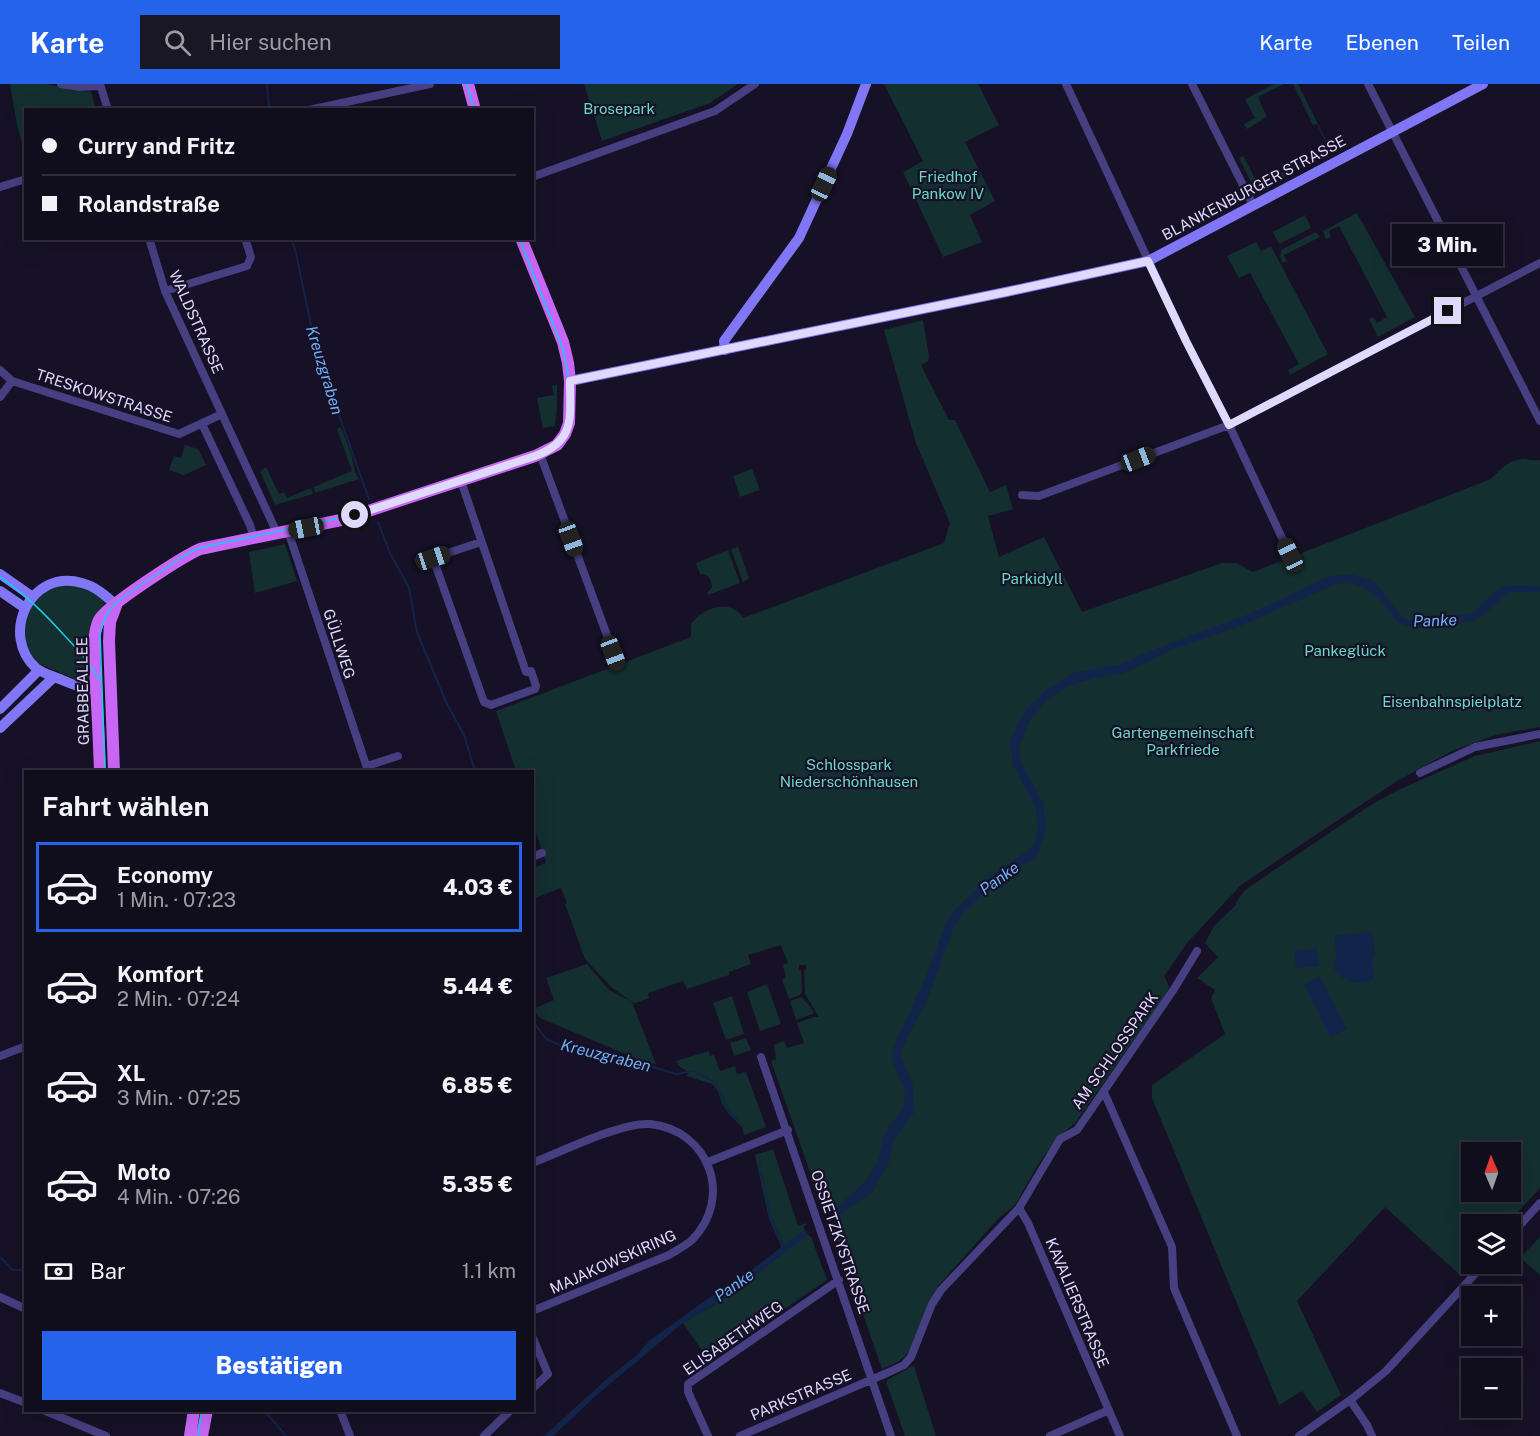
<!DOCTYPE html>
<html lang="de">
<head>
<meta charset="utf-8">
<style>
	body { margin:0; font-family:"Public Sans",sans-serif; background:#191625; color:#f1f3f6; height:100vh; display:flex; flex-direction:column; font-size:22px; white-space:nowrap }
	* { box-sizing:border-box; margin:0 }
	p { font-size:20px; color:#9c9ca3 }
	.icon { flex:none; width:33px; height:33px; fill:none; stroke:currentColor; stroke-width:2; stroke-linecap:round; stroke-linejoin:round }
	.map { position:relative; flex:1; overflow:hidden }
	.sheet { position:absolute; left:24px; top:686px; width:510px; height:642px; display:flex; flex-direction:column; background:#100d1c; border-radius:0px; box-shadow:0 6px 24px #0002,0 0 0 2px #302d3b }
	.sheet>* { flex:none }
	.banner { position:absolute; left:24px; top:24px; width:510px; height:132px; border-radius:0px; box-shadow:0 6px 24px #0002,0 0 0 2px #302d3b; display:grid; align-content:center; height:132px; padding:0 18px; background:#100d1c }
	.needle { width:39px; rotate:358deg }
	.buttons { position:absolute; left:1461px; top:1058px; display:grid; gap:12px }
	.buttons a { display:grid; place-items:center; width:60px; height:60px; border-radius:0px; background:#100d1c; box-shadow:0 6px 24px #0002,0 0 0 2px #302d3b; font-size:30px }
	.end { position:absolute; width:27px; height:27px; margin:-14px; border:8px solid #dfd9fd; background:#111; box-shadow:0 0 0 3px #111 }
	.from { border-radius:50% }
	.bubble { position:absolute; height:42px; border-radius:0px; background:#100d1c; box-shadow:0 6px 24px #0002,0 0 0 2px #302d3b; font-size:20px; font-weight:800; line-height:42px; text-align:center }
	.car { position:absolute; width:18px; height:36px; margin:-18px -9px; border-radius:8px; box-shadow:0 0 4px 2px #0007; background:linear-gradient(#222 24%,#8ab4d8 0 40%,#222 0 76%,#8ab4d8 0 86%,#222 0) }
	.banner b { display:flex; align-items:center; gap:21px; height:57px; font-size:22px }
	.banner b+b { border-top:2px solid #302d3b }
	.banner i { width:15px; height:15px; background:#f1f3f6 }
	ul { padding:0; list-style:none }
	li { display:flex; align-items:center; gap:18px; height:90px; margin:0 12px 9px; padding:0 6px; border:3px solid transparent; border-radius:0px }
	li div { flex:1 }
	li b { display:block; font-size:22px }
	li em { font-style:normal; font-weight:800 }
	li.selected { border-color:#2563eb }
	li>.icon { width:54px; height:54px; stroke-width:1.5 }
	h2 { padding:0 18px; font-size:27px; line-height:72px }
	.pay { display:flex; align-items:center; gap:15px; height:66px; padding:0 18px; font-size:22px }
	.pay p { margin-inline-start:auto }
	.action { display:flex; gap:12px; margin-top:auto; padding:12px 18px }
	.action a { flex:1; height:69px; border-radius:0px; background:#2563eb; color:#fff; font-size:24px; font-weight:800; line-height:69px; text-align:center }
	header { display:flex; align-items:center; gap:36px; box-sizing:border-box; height:84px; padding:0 30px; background:#2563eb; color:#fff }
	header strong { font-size:28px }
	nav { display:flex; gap:33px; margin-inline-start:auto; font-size:21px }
	.search { width:420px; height:54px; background:#191625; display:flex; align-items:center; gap:15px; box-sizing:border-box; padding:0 21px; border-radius:0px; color:#9c9ca3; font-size:22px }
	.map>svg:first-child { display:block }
	.green { fill:#142f30; fill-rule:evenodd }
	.water { fill:#122449 }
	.pier { fill:#161126 }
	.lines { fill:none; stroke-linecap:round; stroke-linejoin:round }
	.stream { stroke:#122449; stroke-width:2 }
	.street { stroke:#463f82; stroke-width:8 }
	.secondary { stroke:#8076f6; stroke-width:10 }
	.primary { stroke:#c867f5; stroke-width:12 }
	.tram { stroke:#12cdf0; stroke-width:1.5 }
	.route { stroke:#dfd9fd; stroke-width:8 }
	.labels { text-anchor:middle; stroke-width:4.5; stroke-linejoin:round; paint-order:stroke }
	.park-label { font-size:15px; fill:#69d9c3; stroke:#161126 }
	.street-label { font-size:15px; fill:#dfd9fd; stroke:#161126 }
	.water-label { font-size:16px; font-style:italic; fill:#6eaff6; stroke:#161126 }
</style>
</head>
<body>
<header>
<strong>Karte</strong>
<div class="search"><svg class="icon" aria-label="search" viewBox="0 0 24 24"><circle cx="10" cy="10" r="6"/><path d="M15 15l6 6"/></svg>Hier suchen</div>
<nav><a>Karte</a><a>Ebenen</a><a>Teilen</a></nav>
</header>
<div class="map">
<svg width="1540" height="1352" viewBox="0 0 1540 1352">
	<rect width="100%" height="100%" fill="#161126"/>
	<path class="green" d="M10,0H48L71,6L91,8L96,25L26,26L25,70L17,41Z
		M584,0H738L710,19L602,57Z
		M884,0H978L999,41L965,58L995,117L970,131L982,158L943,173L903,88L923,77Z
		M1274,0H1284L1258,13L1267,33L1247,45L1244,40L1255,34L1245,15Z
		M1293,0H1298L1332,68L1326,71L1323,66L1328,63L1317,40L1313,41Z
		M1311,67L1316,76L1258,107L1255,106L1239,74L1243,72L1256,96L1259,95L1261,99L1311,73L1309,68Z
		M1357,129L1415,233L1378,253L1369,235L1373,233L1377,239L1387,233L1339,142L1329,147L1331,153L1326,155L1323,147Z
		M1305,131L1311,144L1279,160L1273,148Z
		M1316,148L1320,153L1284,171L1287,177L1283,179L1280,173L1281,166Z
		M1256,158L1261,167L1271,162L1328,270L1290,291L1288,286L1299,280L1250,189L1239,194L1227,172Z
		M923,236L929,272L928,277L921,281L949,336H955L990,408L1006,401L1013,425L988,432L999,473L1044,453L1082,528L1222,479H1237L1253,488L1491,395C1501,385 1509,375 1525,375C1531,376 1534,377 1540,376V643L1496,651L1452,667L1397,697L1305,758L1241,801L1187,859L1164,892L1169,902L1167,909L1075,1039L1057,1054L1039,1079L1015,1121L997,1136L938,1202L908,1269L898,1278L882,1285L836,1152L830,1145L771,977L776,975L774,961L784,957L787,964L804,959L797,939L814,933H819L805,910L804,886H806V881H799V886H801L802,908L800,911L789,915L782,895L786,894L783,881L788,879L781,861L748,871L751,880L729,888V891L687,905L683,897L648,909L649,914L635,919L632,918L656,980L642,977L540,934L533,925L554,916L546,894L587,880L609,906L632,918L611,903L585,875L565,820L567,819L561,804L535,814L533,808V784L546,779L533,739L532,687H516L496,627L691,553V540C702,524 731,513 743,534L944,459L950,439L916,359L884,246Z
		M557,301V324L555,342L543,344L537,314L554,311L552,302Z
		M341,343L351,369L355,388L359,395L315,409L314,403L352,387L337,345Z
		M185,361L198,365L206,381L184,391L169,386L174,372L181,374Z
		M266,383L279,410L284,408L287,414L311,404L313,410L275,421L260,387Z
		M752,385L760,406L740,413L733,392Z
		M285,460L297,497L255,509L249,468Z
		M738,463L749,494L743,498L731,465Z
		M728,466L740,499L708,511L707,509L712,503C712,495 708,489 700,490L696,479Z
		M61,501L87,503L105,518L90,598L80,597L42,581L37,578L24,560L22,541L36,513Z
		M1540,657V1104L1507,1140H1472L1471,1178L1460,1191L1385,1123L1297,1217L1341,1311L1317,1328L1302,1307L1279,1321L1152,1014V1001L1225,950L1211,914L1215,906L1197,894L1218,873L1205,859L1214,842L1236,821V818L1245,806L1369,722L1398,706L1475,672ZM1472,1068H1510V1107H1472Z
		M767,900L781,940L760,947L747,908Z
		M732,912L744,950L726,956L713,919Z
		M802,913L814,928L813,930L796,936L790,917Z
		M746,954L751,966L734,972L730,959Z
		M709,967L710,972L714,971L720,987L735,982L737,990L746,988L766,1043L744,1051L742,1043L729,1030L722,1020L718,1007L712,1000L687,992L688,988L678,981L676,977Z
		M773,1065L798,1142L806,1139L827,1196L711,1275L710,1272L707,1274L683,1239L720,1217L781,1171V1162L769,1135L755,1071Z
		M1540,1153V1191L1520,1174Z
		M914,1281V1282L936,1352H905L887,1300V1296Z"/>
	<path class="water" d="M1350,490L1373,497L1382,506L1400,531L1409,536L1469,530C1480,525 1486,514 1496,507C1508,498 1526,502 1540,503V508H1509C1499,516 1491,527 1480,533C1465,542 1412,548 1398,538C1381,517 1366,494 1336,500L1240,542L1174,565L1124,589L1095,594L1067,602L1047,616L1030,636L1019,661L1022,680L1043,719L1046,743L1039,767L1035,774L1001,794L986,807L962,830L952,847L930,910L903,962L901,973L913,1002L914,1028L894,1056L889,1078L872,1109L808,1151L720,1217L683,1239L599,1309L553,1352H544L609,1293L637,1271L649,1257L710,1213L737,1197L805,1145L834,1126L866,1097L878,1076L885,1048L904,1023L905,1007L893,978V966L898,953L929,886L945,840L951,830L989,793L1034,762L1038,742L1036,724L1013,681L1010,657L1020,635L1030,621L1049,604L1076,588L1123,580L1145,569L1252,529L1328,493Z
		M1372,847L1375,872L1372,873L1374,894C1364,902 1341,899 1335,886C1333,881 1335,880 1336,876C1337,869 1335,859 1334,852Z
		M1317,864L1319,882L1296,884L1294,867Z
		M1320,892L1347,945L1330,953L1304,901Z"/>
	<path class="pier" d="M833,1124L835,1138L810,1153L803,1143Z"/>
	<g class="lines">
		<path class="stream" d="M267,0L269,24
			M291,154L296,169L317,270L369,415
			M378,438L390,469L409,504L417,548L446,618L464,651L475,687
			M532,936L546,955L564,963L603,968L676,990L693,987L708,994L717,1002L729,1028L738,1036
			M759,1078L760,1084
			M761,1088L771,1134L783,1162
			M0,1173L13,1186H26
			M264,1326L286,1352"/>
		<path class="street" d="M61,0L79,3L100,2
			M100,0L108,26
			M1066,0L1186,257L1229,341L1290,471
			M1192,0L1253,121
			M1368,0L1540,337
			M309,26L430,0
			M532,93L715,27L755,0
			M0,103L26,95
			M149,154L165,207L277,449
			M165,207L247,182L251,173L245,154
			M0,286L12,297L179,350L222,330
			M0,313L12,297
			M202,340L250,441L254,454
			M540,370L618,581
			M1022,411L1039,412L1229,341L1540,179
			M288,447L368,687
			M433,474L484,618L491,621L535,605L536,602L531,587L526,588L461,397
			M430,475L481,458
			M367,682L398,672
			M1420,689L1475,663L1540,650
			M532,773L542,769
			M0,972L26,962
			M761,973L891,1352
			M1104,1008L1172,1163L1174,1204L1237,1352
			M708,1078L788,1046
			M532,1079C561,1068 621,1038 650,1040C709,1046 734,1113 692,1156C685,1162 677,1166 669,1171L532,1227
			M1019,1124L1028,1139L1120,1352
			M1510,1152L1540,1119
			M0,1213L26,1225
			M532,1252L548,1290L532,1305
			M0,1309L26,1319
			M1350,1316L1367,1341L1372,1352
			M43,1326L106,1352
			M340,1326L350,1352
			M484,1352L511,1326
			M708,1352L688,1308V1300L839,1196
			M740,1352L887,1289L904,1281L911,1273L932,1220L941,1206L1019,1124L1060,1055L1077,1046L1174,905L1197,867
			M1050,1352L1109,1326
			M1299,1352L1353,1314L1386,1287L1485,1179"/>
		<path class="secondary" d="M725,266L724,257L799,154L847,50L866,0
			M570,297L1006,208L1148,177L1483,0
			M0,490L30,511
			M0,507L22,522
			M96,605C82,605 70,599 57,594C50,591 42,589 36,584C0,552 29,484 82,499C95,502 106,512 116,521
			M0,625L39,586
			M0,644L54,593"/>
		<path class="primary" d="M468,0L475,26
			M100,687C99,660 98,632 96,605C96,583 90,556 99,536C106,522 182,473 200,465L341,436L535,372L557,361L565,350L569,339L570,297L568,279L563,258L521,154
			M114,687L109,557L110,538L116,522
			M190,1352L194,1326
			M202,1352L207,1326"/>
		<path class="tram" d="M467,0L474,26
			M0,493C26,511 43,528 64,551C77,565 90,578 99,596
			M105,687L100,549L107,529L120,515L185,471L199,464L340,434L542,369L556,359L566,344L568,330V290L563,265L519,154
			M198,1352L202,1326"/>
	</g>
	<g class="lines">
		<path class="route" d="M355,431L535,372C576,357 570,333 570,297L1006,208L1148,177L1186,257L1229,341L1448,227"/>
	</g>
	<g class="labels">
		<g class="park-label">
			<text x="619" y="30">Brosepark</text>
			<text x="948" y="98">Friedhof<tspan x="948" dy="17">Pankow IV</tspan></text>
			<text x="1032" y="500">Parkidyll</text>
			<text x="1345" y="572">Pankeglück</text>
			<text x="1452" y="623">Eisenbahnspielplatz</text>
			<text x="1183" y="654">Gartengemeinschaft<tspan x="1183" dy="17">Parkfriede</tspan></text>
			<text x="849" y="686">Schlosspark<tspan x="849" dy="17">Niederschönhausen</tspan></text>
		</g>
		<g class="street-label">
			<text transform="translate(1254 104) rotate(-28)" y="5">BLANKENBURGER STRASSE</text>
			<text transform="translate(196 238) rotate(66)" y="5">WALDSTRASSE</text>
			<text transform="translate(104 312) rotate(18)" y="5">TRESKOWSTRASSE</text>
			<text transform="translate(339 560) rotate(72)" y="5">GÜLLWEG</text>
			<text transform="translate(83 607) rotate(-91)" y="5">GRABBEALLEE</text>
			<text transform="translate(1115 967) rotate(-55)" y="5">AM SCHLOSSPARK</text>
			<text transform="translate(840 1158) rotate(71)" y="5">OSSIETZKYSTRASSE</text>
			<text transform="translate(613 1178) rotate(-24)" y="5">MAJAKOWSKIRING</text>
			<text transform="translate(1077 1219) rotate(67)" y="5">KAVALIERSTRASSE</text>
			<text transform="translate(733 1254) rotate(-35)" y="5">ELISABETHWEG</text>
			<text transform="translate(801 1311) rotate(-23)" y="5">PARKSTRASSE</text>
		</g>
		<g class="water-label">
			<text transform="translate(325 286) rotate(73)" y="6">Kreuzgraben</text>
			<text transform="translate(1435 536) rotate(-2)" y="6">Panke</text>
			<text transform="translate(999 794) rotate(-36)" y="6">Panke</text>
			<text transform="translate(606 971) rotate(14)" y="6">Kreuzgraben</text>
			<text transform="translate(734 1201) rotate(-35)" y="6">Panke</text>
		</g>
	</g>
</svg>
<div class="buttons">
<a><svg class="needle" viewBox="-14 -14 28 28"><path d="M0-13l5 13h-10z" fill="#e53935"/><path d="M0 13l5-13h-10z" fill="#9c9ca3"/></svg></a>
<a><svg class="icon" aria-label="layers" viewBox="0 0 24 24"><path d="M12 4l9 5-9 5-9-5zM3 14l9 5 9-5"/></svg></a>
<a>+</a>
<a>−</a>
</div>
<i class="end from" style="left:355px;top:431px"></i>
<i class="end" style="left:1448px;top:227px"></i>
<div class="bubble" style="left:1392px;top:140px;width:111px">3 Min.</div>
<i class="car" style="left:824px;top:100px;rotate:25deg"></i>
<i class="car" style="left:1138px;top:375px;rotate:69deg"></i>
<i class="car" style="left:306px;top:444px;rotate:259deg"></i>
<i class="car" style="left:571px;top:455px;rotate:160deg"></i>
<i class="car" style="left:1290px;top:471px;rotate:335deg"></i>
<i class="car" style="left:433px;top:474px;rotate:72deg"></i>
<i class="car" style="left:613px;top:569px;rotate:159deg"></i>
<div class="banner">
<b><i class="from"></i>Curry and Fritz</b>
<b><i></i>Rolandstraße</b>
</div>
<section class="sheet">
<h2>Fahrt wählen</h2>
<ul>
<li class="selected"><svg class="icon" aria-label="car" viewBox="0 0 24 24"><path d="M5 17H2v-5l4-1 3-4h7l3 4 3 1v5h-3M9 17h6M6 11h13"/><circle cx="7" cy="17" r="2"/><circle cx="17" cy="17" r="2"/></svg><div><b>Economy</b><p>1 Min. · 07:23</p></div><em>4.03 €</em></li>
<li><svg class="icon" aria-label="car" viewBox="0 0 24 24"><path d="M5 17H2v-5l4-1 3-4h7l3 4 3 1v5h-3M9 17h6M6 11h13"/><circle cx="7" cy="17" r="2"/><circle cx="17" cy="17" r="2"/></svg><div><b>Komfort</b><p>2 Min. · 07:24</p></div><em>5.44 €</em></li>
<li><svg class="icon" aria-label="car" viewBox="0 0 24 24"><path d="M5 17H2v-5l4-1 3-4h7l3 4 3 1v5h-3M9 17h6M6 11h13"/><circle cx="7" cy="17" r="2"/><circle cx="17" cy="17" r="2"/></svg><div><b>XL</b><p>3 Min. · 07:25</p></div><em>6.85 €</em></li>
<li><svg class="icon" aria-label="car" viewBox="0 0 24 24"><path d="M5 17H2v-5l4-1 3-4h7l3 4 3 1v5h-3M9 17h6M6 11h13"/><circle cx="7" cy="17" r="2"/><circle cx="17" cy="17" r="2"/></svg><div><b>Moto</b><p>4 Min. · 07:26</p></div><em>5.35 €</em></li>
</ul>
<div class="pay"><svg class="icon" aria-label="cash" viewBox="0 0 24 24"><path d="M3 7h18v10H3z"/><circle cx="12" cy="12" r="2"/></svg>Bar<p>1.1 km</p></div>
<div class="action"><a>Bestätigen</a></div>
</section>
</div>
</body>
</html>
